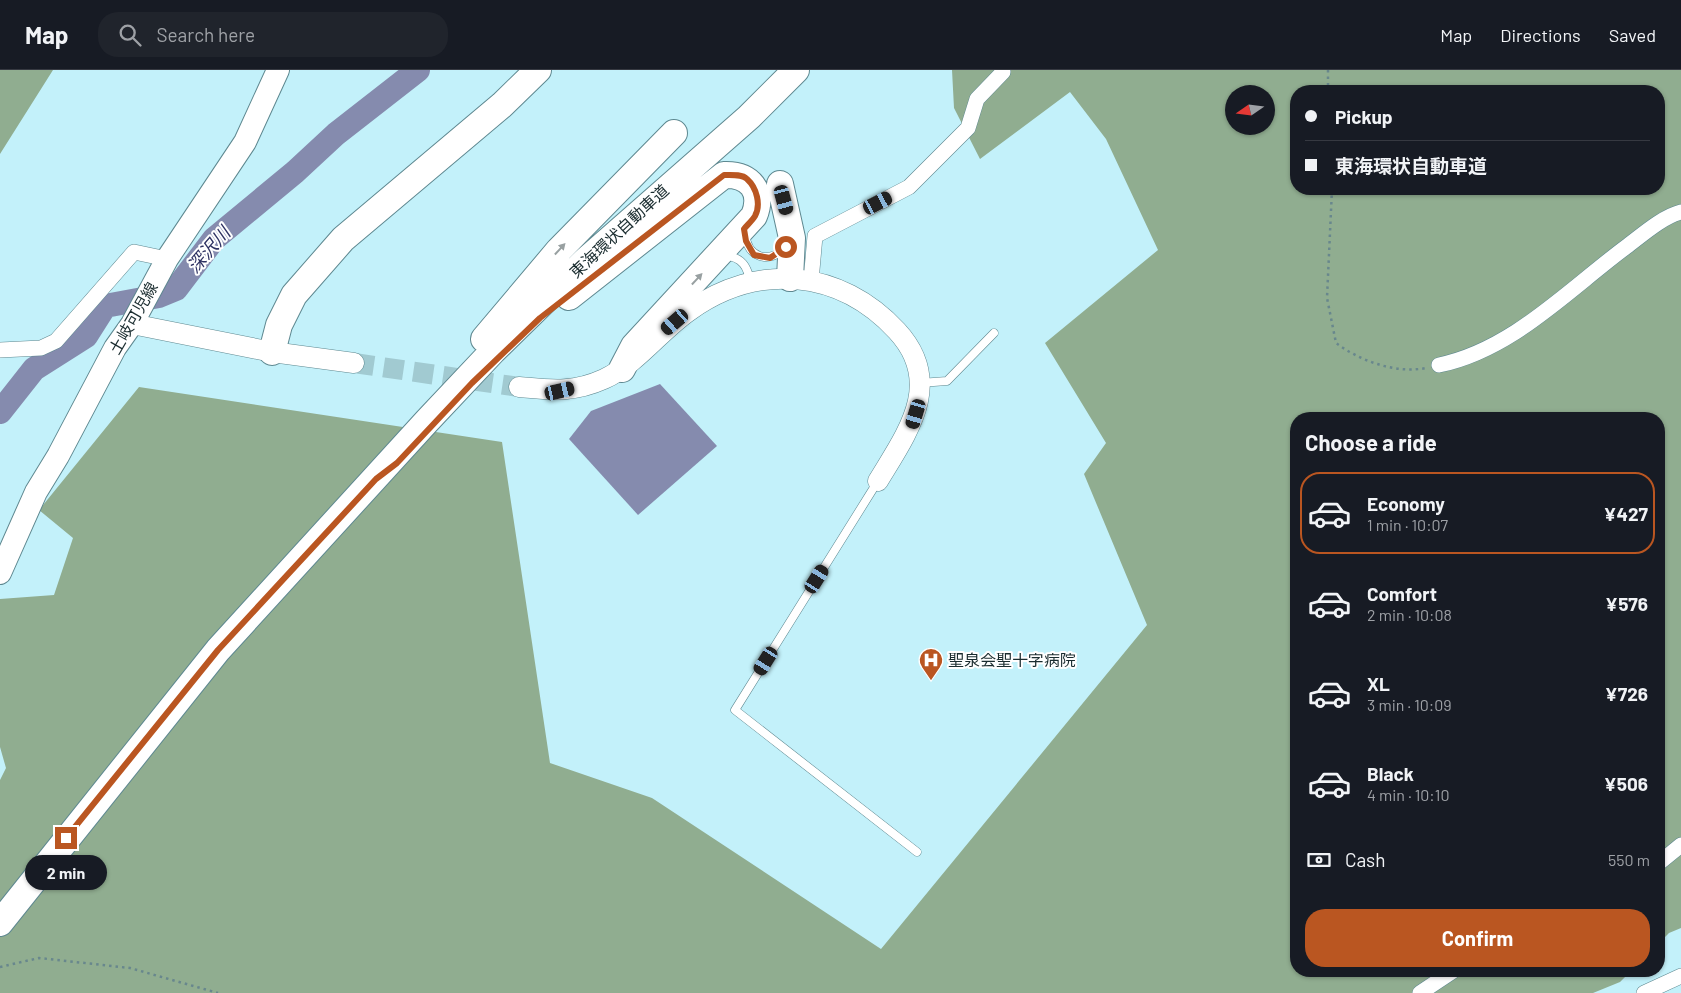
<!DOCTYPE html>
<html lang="en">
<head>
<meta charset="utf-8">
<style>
	body { margin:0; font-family:Barlow,"Noto Sans JP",sans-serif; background:#20242c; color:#f1f3f6; height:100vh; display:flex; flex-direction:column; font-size:19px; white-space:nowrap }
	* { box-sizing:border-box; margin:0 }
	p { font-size:16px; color:#9ea1a6 }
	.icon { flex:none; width:28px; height:28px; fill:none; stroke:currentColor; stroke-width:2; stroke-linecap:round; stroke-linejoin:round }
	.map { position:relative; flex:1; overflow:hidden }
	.details { position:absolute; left:1290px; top:342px; width:375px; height:565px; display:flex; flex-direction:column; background:#171b24; border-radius:20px; box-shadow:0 1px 4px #0004 }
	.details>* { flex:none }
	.guide { position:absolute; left:1290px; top:15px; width:375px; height:110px; border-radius:20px; box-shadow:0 1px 4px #0004; display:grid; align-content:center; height:110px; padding:0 15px; background:#171b24 }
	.needle { width:32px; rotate:256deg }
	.buttons { position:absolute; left:1225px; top:15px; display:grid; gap:10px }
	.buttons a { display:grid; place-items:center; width:50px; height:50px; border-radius:50%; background:#171b24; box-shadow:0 1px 4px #0004; font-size:25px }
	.end { position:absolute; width:22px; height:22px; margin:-11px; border:6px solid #ba5621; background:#fff; box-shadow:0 0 0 2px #fff }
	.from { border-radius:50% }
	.bubble { position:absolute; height:35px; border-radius:18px; background:#171b24; box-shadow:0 1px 4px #0004; font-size:16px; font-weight:700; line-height:35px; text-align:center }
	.car { position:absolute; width:15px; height:30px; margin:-15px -8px; border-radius:6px; box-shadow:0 0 4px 1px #0007; background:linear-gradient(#222 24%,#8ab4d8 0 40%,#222 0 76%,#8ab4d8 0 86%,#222 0) }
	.guide b { display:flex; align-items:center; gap:18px; height:48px; font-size:19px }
	.guide b+b { border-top:1px solid #363941 }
	.guide i { width:12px; height:12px; background:#f1f3f6 }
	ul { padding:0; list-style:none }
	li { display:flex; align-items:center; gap:15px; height:82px; margin:0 10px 8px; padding:0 5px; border:2px solid transparent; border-radius:20px }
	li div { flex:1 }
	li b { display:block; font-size:19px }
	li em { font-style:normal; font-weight:700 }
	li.current { border-color:#ba5621 }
	li>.icon { width:45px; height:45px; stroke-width:1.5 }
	h2 { padding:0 15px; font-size:22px; line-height:60px }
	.pay { display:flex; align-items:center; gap:12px; height:55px; padding:0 15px; font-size:19px }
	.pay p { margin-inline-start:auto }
	.primary-button { display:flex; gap:10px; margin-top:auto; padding:10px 15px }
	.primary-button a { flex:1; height:58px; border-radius:20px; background:#ba5621; color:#fff; font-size:20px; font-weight:700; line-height:58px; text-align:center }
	header { display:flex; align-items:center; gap:30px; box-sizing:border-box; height:70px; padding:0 25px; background:#171b24; border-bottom:1px solid #363941 }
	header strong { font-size:24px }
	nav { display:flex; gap:28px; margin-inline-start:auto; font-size:18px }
	.search { width:350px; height:45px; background:#20242c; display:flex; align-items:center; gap:12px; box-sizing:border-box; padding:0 18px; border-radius:20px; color:#9ea1a6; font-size:19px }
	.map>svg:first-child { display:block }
	.forest { fill:#90ad90; fill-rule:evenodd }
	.water { fill:#858bae }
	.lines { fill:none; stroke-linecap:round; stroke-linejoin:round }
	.river { stroke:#858bae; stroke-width:24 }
	.secondary-tunnel { stroke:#a1cad1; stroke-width:20; stroke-dasharray:20 10; stroke-linecap:butt }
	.lane-casing { stroke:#5e8890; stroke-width:9 }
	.street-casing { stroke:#5e8890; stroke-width:16 }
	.secondary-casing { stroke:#5e8890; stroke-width:21 }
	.primary-casing { stroke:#5e8890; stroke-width:24 }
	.highway-casing { stroke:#5e8890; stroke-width:28 }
	.path { stroke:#68878d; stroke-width:2.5; stroke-dasharray:2.5 4; stroke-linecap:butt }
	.lane { stroke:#fff; stroke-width:8 }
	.street { stroke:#fff; stroke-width:15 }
	.secondary { stroke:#fff; stroke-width:20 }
	.primary { stroke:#fff; stroke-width:22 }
	.highway { stroke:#fff; stroke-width:26 }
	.oneway { fill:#98a0a1 }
	.route { stroke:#ba5621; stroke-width:6 }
	.labels { text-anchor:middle; stroke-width:4; stroke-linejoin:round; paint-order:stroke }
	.street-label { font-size:16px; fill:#1a2c2f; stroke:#fff }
	.poi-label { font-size:16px; fill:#1a2c2f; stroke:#fff; text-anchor:start }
	.water-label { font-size:18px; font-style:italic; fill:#2e3262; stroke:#fff }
</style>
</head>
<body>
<header>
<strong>Map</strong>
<div class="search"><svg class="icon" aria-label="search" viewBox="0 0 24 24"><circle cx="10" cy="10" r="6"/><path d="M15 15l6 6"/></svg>Search here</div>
<nav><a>Map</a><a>Directions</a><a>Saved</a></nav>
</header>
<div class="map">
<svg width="1681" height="923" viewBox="0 0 1681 923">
	<rect width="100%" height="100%" fill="#c3f1fa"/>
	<path class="forest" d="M0,0H53L0,84Z
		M952,0H1681V858L1669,863L1659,873V349H1296V901H1631L1620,912L1593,923H0V710L6,698L0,677V529L54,525L73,468L39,440L139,317L502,372L550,693L652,728L881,879L1147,555L1084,404L1106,373L1045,273L1158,180L1106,69L1070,22L980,89L954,38ZM1296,21H1659V119H1296ZM1234,24H1266V56H1234Z"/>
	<path class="water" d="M660,314L717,376L638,445L569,369L591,341Z"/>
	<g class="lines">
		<path class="river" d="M0,342L34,299L86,266L105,236L159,226L176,219L214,169L295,102L336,64L418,0"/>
		<path class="secondary-tunnel" d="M354,293L519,317"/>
		<g class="lane-casing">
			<path id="lane" d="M745,164C748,188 768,194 785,178
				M726,186C742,187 748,197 750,212
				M920,313L947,311L994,263
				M878,411L735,640L917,782"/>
		</g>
		<g class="street-casing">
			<path id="street" d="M811,211L815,166L909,117L968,58L977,29L1003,2
				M0,280L41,278L56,271L134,182L167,189
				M1439,295C1512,280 1568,220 1626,177C1642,165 1662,147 1681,142
				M1659,793L1681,775
				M1420,923L1453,901
				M1644,923L1681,906"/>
		</g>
		<g class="secondary-casing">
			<path id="secondary" d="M132,254L272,282L354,293
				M519,317C552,320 573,323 604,309C637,294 660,261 689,241C757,192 840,199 897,261C945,313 907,363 878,411"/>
		</g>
		<g class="primary-casing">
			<path id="primary" d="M0,503L36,422L58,386L115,278L132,254L167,189L245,72L278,0"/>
		</g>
		<g class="highway-casing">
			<path id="highway" d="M780,114L792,168L790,208
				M569,227L724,105C750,104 764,121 754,146L634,276L622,299
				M484,269L559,180L674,63
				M272,282L279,255L294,225L343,169L502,35L538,0
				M0,853L218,580L427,351L493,281L585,191L749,47L796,0"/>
		</g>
		<path class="path" d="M1328,0V21
			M1332,119L1327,228L1336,273C1360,291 1396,304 1426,298
			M0,897L39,888L130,898L218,923"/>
		<use href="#lane" class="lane"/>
		<use href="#street" class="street"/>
		<use href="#secondary" class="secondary"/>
		<use href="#primary" class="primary"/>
		<use href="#highway" class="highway"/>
	</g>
	<defs><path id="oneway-solid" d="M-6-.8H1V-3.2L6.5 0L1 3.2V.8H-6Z" transform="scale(1.25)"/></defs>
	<g class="oneway">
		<use href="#oneway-solid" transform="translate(560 179) rotate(-47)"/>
		<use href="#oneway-solid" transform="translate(697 209) rotate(-47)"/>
	</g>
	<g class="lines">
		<path class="route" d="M66,768L218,580L376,409L397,393L472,313L540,248L724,105C731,105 742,104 747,109C757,118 761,135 755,146C752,151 747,155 744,159L746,171L754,185L770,188L786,177"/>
	</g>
	<defs>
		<g id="hospital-pin" transform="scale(1.25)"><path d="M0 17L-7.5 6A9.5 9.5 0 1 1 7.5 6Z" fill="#ba5621" stroke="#fff"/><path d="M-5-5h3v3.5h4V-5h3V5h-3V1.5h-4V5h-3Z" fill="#fff"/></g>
	</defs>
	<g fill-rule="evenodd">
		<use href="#hospital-pin" x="931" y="590"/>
	</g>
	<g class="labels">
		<g class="street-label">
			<text transform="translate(619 161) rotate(-43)" y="6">東海環状自動車道</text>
			<text transform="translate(133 248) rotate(-60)" y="6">土岐可児線</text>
		</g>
		<g class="poi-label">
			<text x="948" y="596">聖泉会聖十字病院</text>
		</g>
		<g class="water-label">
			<text transform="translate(209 180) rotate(-49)" y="6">深沢川</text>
		</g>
	</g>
</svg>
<div class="buttons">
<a><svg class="needle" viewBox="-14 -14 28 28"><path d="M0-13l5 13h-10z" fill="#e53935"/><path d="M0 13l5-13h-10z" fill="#9ea1a6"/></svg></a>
</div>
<i class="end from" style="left:786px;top:177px"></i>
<i class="end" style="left:66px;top:768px"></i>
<div class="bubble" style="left:25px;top:785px;width:82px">2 min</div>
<i class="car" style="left:784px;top:130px;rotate:165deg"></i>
<i class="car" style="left:878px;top:133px;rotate:63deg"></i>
<i class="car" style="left:675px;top:252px;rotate:229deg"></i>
<i class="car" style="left:560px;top:321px;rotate:77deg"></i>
<i class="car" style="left:916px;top:344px;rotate:197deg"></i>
<i class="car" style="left:817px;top:509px;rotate:32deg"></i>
<i class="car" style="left:766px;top:591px;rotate:212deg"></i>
<div class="guide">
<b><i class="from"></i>Pickup</b>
<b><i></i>東海環状自動車道</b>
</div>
<section class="details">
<h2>Choose a ride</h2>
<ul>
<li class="current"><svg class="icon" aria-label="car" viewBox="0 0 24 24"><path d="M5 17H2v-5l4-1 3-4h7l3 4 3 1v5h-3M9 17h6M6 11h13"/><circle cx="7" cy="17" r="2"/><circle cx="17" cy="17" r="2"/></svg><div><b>Economy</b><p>1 min · 10:07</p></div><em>¥427</em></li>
<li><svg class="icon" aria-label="car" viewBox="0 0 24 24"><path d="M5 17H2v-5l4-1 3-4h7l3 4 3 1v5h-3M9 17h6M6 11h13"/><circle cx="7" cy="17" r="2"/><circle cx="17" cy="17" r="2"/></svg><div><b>Comfort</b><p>2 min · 10:08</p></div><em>¥576</em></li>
<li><svg class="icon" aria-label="car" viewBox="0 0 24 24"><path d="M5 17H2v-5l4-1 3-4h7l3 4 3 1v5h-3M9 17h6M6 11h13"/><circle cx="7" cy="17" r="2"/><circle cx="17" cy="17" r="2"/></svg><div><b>XL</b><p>3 min · 10:09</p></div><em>¥726</em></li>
<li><svg class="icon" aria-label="car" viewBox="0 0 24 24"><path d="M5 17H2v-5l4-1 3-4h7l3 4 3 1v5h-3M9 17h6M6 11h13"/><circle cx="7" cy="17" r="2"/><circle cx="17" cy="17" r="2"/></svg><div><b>Black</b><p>4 min · 10:10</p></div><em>¥506</em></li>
</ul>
<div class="pay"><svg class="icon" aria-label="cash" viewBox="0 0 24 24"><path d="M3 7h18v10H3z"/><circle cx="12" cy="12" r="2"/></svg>Cash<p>550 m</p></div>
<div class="primary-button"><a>Confirm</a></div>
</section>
</div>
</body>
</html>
